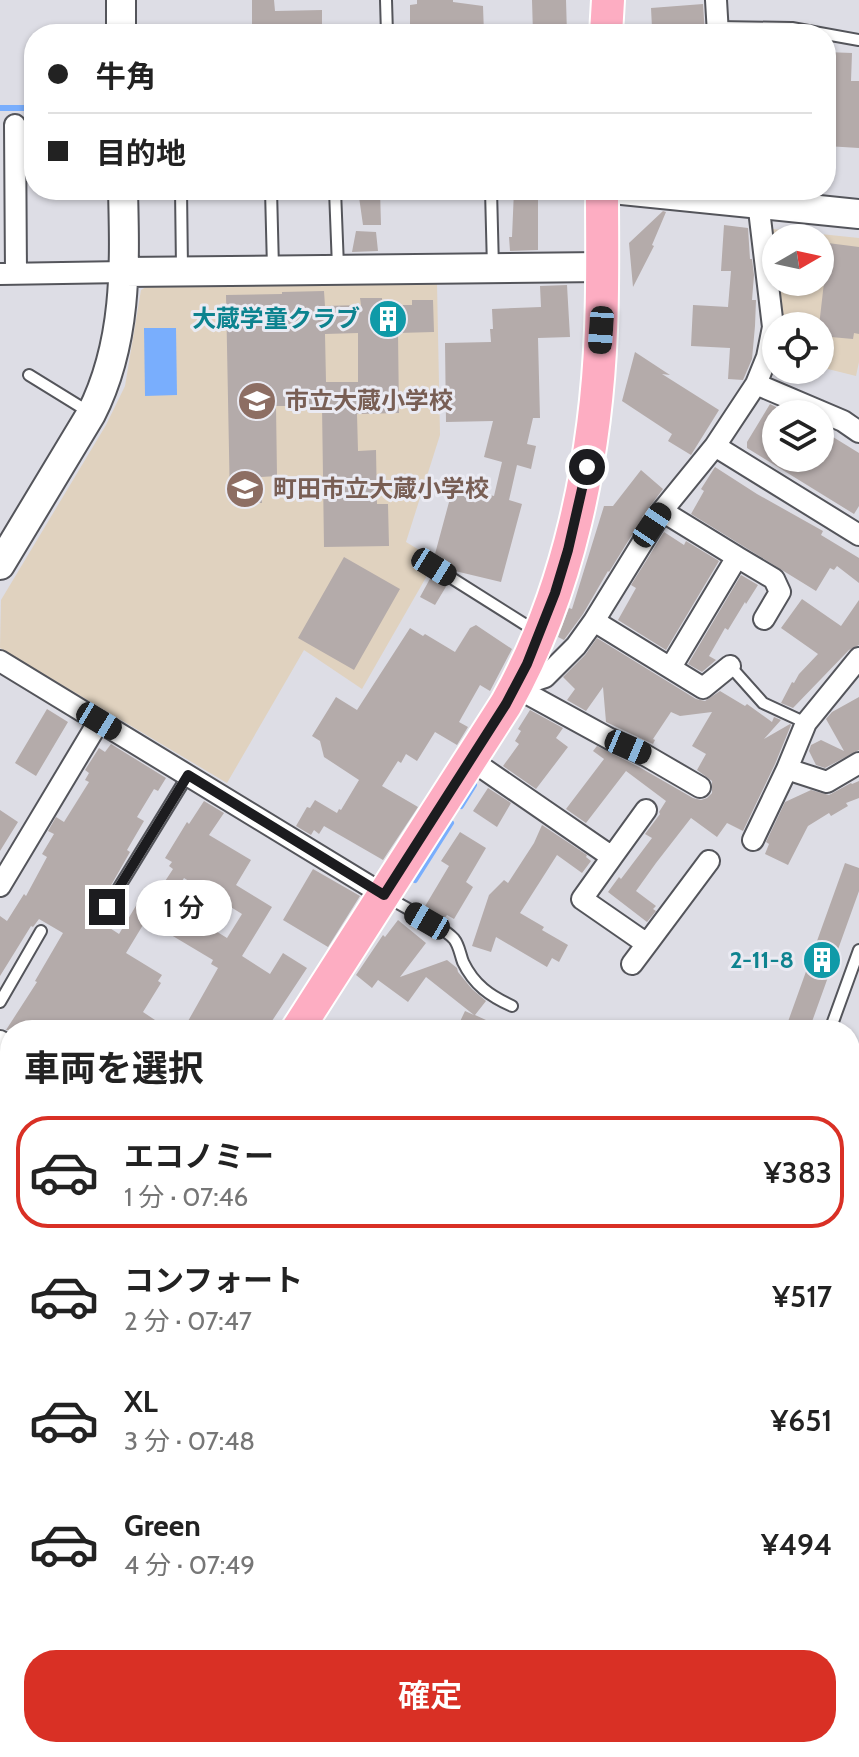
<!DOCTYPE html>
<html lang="ja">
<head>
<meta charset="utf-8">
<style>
	body { margin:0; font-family:Cabin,"Noto Sans JP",sans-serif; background:#f2f2f2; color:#222; height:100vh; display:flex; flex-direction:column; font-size:30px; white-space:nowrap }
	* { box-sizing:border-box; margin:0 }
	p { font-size:26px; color:#767676 }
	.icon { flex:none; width:44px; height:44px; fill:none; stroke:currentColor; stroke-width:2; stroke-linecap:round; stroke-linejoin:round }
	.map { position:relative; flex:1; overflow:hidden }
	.panel { position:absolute; left:0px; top:1020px; width:860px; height:738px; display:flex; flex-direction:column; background:#fff; border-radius:32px 32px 0 0; box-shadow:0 2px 6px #0004 }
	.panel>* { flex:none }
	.banner { position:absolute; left:24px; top:24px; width:812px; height:176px; border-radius:32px; box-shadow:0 2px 6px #0004; display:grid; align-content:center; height:176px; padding:0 24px; background:#fff }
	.needle { width:52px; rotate:81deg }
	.fabs { position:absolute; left:762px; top:224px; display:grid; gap:16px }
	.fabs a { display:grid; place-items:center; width:72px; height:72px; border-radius:50%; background:#fff; box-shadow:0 2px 6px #0004; font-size:40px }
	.end { position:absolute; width:36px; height:36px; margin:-18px; border:10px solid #1c1c1f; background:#fff; box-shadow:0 0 0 4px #fff }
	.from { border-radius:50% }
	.bubble { position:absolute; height:56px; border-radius:28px; background:#fff; box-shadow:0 2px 6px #0004; font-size:26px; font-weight:600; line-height:56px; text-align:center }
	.car { position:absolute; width:24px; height:48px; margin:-24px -12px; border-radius:10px; box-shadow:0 0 6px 2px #0007; background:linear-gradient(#222 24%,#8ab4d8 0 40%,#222 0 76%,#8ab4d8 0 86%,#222 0) }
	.banner b { display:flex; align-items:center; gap:28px; height:76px; font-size:30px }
	.banner b+b { border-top:2px solid #e0e0e0 }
	.banner i { width:20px; height:20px; background:#222 }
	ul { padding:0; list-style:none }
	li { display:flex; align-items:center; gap:24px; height:112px; margin:0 16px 12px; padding:0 8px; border:4px solid transparent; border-radius:32px }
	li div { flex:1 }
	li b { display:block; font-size:30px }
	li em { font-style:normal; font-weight:600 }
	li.current { border-color:#d93025 }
	li>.icon { width:72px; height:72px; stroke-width:1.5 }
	h2 { padding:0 24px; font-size:36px; line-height:96px }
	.cta { display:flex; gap:16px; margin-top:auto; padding:16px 24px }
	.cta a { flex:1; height:92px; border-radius:32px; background:#d93025; color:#fff; font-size:32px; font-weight:600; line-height:92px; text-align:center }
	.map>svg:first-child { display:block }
	.education { fill:#e0d2bf }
	.green { fill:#bada9d }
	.water { fill:#79aefd }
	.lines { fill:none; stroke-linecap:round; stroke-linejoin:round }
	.stream { stroke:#79aefd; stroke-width:6 }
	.building { fill:#b4abaa; fill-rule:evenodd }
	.lane-casing { stroke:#54555b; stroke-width:14 }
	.street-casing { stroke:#54555b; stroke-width:24 }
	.secondary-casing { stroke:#54555b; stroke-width:32 }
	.primary-casing { stroke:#fff; stroke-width:36 }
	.path { stroke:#99999f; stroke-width:3; stroke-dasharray:2 6; stroke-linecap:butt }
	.lane { stroke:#fff; stroke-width:10 }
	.street { stroke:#fff; stroke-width:20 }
	.secondary { stroke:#fff; stroke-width:28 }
	.primary { stroke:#fdadc2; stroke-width:32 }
	.route { stroke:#1c1c1f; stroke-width:10 }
	.labels { text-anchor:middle; stroke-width:6; stroke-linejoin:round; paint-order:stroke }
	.culture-label { font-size:24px; font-weight:bold; fill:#0d838f; stroke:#eaeaf2; text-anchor:end }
	.education-label { font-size:24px; font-weight:bold; fill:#785e54; stroke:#eaeaf2; text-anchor:start }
</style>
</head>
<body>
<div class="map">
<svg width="859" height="1757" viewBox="0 0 859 1757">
	<rect width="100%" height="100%" fill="#dddde5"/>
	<path class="education" d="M772,229L859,238V362L856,376L820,367V326H781L777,282H820V238H776V271Z
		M437,283L440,435L406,542L436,560L362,689L304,650L227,783L0,648L1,600L106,425L125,386L141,290L149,285Z"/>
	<path class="green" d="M558,1748H705L701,1757H565Z"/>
	<path class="water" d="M144,328H176L177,395L145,396Z"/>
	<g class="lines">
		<path class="stream" d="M0,108H34
			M461,806L474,785
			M415,880L451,823"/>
	</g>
	<path class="building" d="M252,0H274L275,11L322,10V34H252Z
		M417,0H453V2L483,6L484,34H437V25H410V5L417,4Z
		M532,0H566L567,34H533Z
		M703,4L705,34H679L678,26L652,28L651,8Z
		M826,52L852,53L851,81H859V148L826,146Z
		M358,190H380L381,225H363Z
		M514,190H538V250L510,251L509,237H512Z
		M663,211L666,212L652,245L654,246L633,287L629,243Z
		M724,225L748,228L750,259H752L754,275L752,300H756L755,326L752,359L743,380L728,379L730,348L691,346L693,305L728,307L731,271H721Z
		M356,231L376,232L378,251L352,252Z
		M820,242L859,247V334L854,333L853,339L820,336L819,326L826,265L820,264Z
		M567,285L570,337L538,338L540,418H533L527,444L536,446L531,469L517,465L509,500L522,504L501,582L455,571L440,561L442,558L435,554L452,491L460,493L461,488L494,496L502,462L484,457L493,421L446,422L445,343L491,342L490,329H493L492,309L541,307L540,286Z
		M324,291L325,306L361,305L360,298H382V305H412V300H433L434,332L398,333L399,413L357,414L358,451L376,450L377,504H388L389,546L324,547L322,406H276L277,476L261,477L262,503H230L226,295L282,294V292ZM358,333V382H326L325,334Z
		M635,352L670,375L662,374L719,410L691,455L668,441L672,434L622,401Z
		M770,404L776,407V458H820V429L859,453V506L854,514L747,448V442Z
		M715,467L757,494L823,531L821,535L859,558V583L837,566L834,570L830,568L816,591L691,514L704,491L701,489Z
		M641,470L663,489L642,517H643L609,572L608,571L583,614L564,640L558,637L569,608L572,609L604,506H613Z
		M664,532L684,545L686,541L719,561L666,650L618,620L636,588L631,585Z
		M344,557L400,589L354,670L298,638Z
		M432,575L447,585L435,605L420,597Z
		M741,575L758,585L746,604L745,602L728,630L725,628L709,656L716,660L702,672L688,664Z
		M802,599L841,626L859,600V645L849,650L793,708L781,703L792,682L794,683L799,674L818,654L781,628Z
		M476,625L512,649L490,691L480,685L459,722L468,727L457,745L435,732L417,761L406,754L401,763L398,761L382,786L418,807L383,860L324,826L319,834L314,830L311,835L296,826L307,807L310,808L315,800L337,813L339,809L341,810L359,780L324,757L320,741L312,736L336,697L357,710L410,628L423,636L425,634L455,652L470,628Z
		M597,638L696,699L705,701L720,691L745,706L747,704L772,722L774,717L781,720L764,739L790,724L791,725L775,764L743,831L727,823L717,837L691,818L656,863L636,891L656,906L653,909L656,911L647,922L608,892L619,877L621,879L652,838L645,834L660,814L659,812L666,801L626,771L586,823L566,809L604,759L593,751L597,746L639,767L693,798L701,800L707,798L712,793V781L697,770L706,754L692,746L712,712L680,716L671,712L653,739L655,740L653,744L606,722L603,687L586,711L567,700L575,689L563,677L585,655Z
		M859,697V750L825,768L816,765L809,751L811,745L821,740L844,751L826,719L832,712Z
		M47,709L68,722L36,776L15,763Z
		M530,710L563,728L556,738L568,747L536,789L503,766L519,744L515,741L521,731L518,729Z
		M111,744L166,778L158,791L154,789L137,817L144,821L127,850L130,852L93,917L119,934L146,889L156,895L173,869L169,866L172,862L165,858L187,822L189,824L204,801L224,813L209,835L251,860L236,885L272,907L242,956L270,974L283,953L307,968L266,1030H183L218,968L211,964L213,960L146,920L126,953L162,975L158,981L161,983L143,1012L170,1030H6L37,982L35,981L63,933L39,919L33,927L31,926L0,976V916L7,921L24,894L26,896L47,857L42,854L54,834L48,831L56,817L64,822L89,782L85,780L89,773L85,770L99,748L105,752ZM184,878L242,914L227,938L169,902Z
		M859,781V798L846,803L848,806L831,816L829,813L808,826L788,865L765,854L769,844L766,842L785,802L811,790L829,795L851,783L852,784Z
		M488,788L511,803L497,827L473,811Z
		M0,810L18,822L0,851Z
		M542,825L587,855L586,857L591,861L582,873L557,855L520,913L544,927L542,930L568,945L559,962L552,958L547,967L496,937L491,952L472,946L489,895L504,880L508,883L534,843Z
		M460,832L486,848L466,882L473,887L454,919L447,915L443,920L424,908L449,866L441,861Z
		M845,863L859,868V891L809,1030H785Z
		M313,869L360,896L328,947L283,920Z
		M398,920L426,943L400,977L447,960L457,968L458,972L472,989L486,1001L475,1015L508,1030H456L465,1011L474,1015L426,977L408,1002L378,980L372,988L356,975L383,935L385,937Z"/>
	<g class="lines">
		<g class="lane-casing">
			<path id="lane" d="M386,0L387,34
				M716,27L792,28L859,40
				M181,190L182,268
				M271,190L273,268
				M335,190L338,267
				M491,190L493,268
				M29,375L89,412
				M434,567L537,632
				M730,666L763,703L806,723
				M385,896C402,906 442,926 454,939C459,945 460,954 463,962C474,985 490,996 512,1006
				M107,907L188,775
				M0,1002L41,931
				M830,1030L859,950
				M0,1097L10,1081
				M0,1312L10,1296
				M850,1602L859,1605
				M850,1731L859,1735"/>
		</g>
		<g class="street-casing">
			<path id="street" d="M716,0L718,34
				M15,125L16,273
				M0,274L125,272
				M756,384L843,421L859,432
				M715,446L859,535
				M662,511L737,557L671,667
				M737,557L774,579L780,592L764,619
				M594,621L703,688L730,666
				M0,661L384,895
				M515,687L545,677L576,646L594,621L662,511L715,446L756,384L767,357L773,327L757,193
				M515,687L610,739L645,755L700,787
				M471,760L612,857L646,810
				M787,769L827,782L859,763
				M753,840L787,769L806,723L859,658
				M612,857L582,899L647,944L709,861
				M0,886L99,721
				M632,964L647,944
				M0,1041L10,1047
				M850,1324L859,1320
				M0,1420L10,1425
				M850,1485L859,1479
				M0,1515L10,1524
				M0,1663L10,1664
				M558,1748L565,1757
				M315,1757L321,1748
				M481,1757L493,1748
				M701,1757L705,1748"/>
		</g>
		<g class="secondary-casing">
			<path id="secondary" d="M121,0V34
				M622,190L859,214
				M125,272L602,267
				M0,565L91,414C127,343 125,267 123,190"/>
		</g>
		<g class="primary-casing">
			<path id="primary" d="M606,34L608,0
				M297,1030L506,704C569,591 596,458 601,330C603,283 602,237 602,190
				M0,1448L10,1440"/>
		</g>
		<path class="path" d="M0,1232L10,1238"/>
		<use href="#lane" class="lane"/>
		<use href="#street" class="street"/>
		<use href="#secondary" class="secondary"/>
		<use href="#primary" class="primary"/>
	</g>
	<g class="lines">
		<path class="route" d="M107,907L188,775L384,895L506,704L527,664L555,593L568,550L587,467"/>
	</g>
	<defs>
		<g id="building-disc" transform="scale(2)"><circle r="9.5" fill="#0f9aa8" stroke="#eaeaf2"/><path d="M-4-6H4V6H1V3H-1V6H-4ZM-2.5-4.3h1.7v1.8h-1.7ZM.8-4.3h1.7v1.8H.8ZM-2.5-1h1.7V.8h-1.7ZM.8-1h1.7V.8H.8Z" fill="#fff"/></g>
		<g id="school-disc" transform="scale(2)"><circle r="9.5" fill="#8d6e63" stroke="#eaeaf2"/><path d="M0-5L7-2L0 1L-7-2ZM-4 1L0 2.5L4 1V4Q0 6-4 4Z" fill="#fff"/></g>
	</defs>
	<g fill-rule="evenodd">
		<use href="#building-disc" x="388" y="319"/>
		<use href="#school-disc" x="257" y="401"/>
		<use href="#school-disc" x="245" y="489"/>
		<use href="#building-disc" x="822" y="960"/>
	</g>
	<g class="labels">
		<g class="culture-label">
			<text x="360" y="327">大蔵学童クラブ</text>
			<text x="794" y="968">2-11-8</text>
		</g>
		<g class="education-label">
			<text x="285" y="409">市立大蔵小学校</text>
			<text x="273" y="497">町田市立大蔵小学校</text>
		</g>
	</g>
</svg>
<div class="fabs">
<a><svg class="needle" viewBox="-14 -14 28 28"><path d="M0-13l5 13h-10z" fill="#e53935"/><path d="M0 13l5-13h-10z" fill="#767676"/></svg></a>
<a><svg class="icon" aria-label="locate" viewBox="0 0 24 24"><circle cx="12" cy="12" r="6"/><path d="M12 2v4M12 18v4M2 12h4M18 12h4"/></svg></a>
<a><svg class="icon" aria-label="layers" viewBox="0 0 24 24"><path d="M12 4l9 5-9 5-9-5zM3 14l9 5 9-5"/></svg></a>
</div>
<i class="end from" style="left:587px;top:467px"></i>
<i class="end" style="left:107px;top:907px"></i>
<div class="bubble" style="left:136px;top:880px;width:96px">1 分</div>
<i class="car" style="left:601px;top:330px;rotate:184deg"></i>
<i class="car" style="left:652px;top:525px;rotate:34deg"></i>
<i class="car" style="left:434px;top:567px;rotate:122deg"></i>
<i class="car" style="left:99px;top:721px;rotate:121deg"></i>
<i class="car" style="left:628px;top:747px;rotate:113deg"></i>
<i class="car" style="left:427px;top:921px;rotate:300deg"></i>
<div class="banner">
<b><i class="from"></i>牛角</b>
<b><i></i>目的地</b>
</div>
<section class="panel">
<h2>車両を選択</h2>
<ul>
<li class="current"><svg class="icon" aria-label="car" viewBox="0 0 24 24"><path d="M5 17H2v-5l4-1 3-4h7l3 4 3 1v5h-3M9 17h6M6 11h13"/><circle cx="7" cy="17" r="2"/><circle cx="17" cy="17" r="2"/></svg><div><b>エコノミー</b><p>1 分 · 07:46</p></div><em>¥383</em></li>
<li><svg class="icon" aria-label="car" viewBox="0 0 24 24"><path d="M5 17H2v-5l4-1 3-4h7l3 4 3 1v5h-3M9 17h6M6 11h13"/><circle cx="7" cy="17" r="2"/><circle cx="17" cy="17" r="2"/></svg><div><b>コンフォート</b><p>2 分 · 07:47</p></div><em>¥517</em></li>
<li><svg class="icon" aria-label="car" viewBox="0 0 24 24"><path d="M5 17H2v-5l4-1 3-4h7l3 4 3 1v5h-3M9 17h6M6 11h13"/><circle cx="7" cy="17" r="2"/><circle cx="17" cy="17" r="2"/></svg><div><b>XL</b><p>3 分 · 07:48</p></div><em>¥651</em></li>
<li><svg class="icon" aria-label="car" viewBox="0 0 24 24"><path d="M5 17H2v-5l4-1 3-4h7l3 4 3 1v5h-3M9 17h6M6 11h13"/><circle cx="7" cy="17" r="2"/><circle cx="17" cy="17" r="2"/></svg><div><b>Green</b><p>4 分 · 07:49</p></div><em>¥494</em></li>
</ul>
<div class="cta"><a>確定</a></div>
</section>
</div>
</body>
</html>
